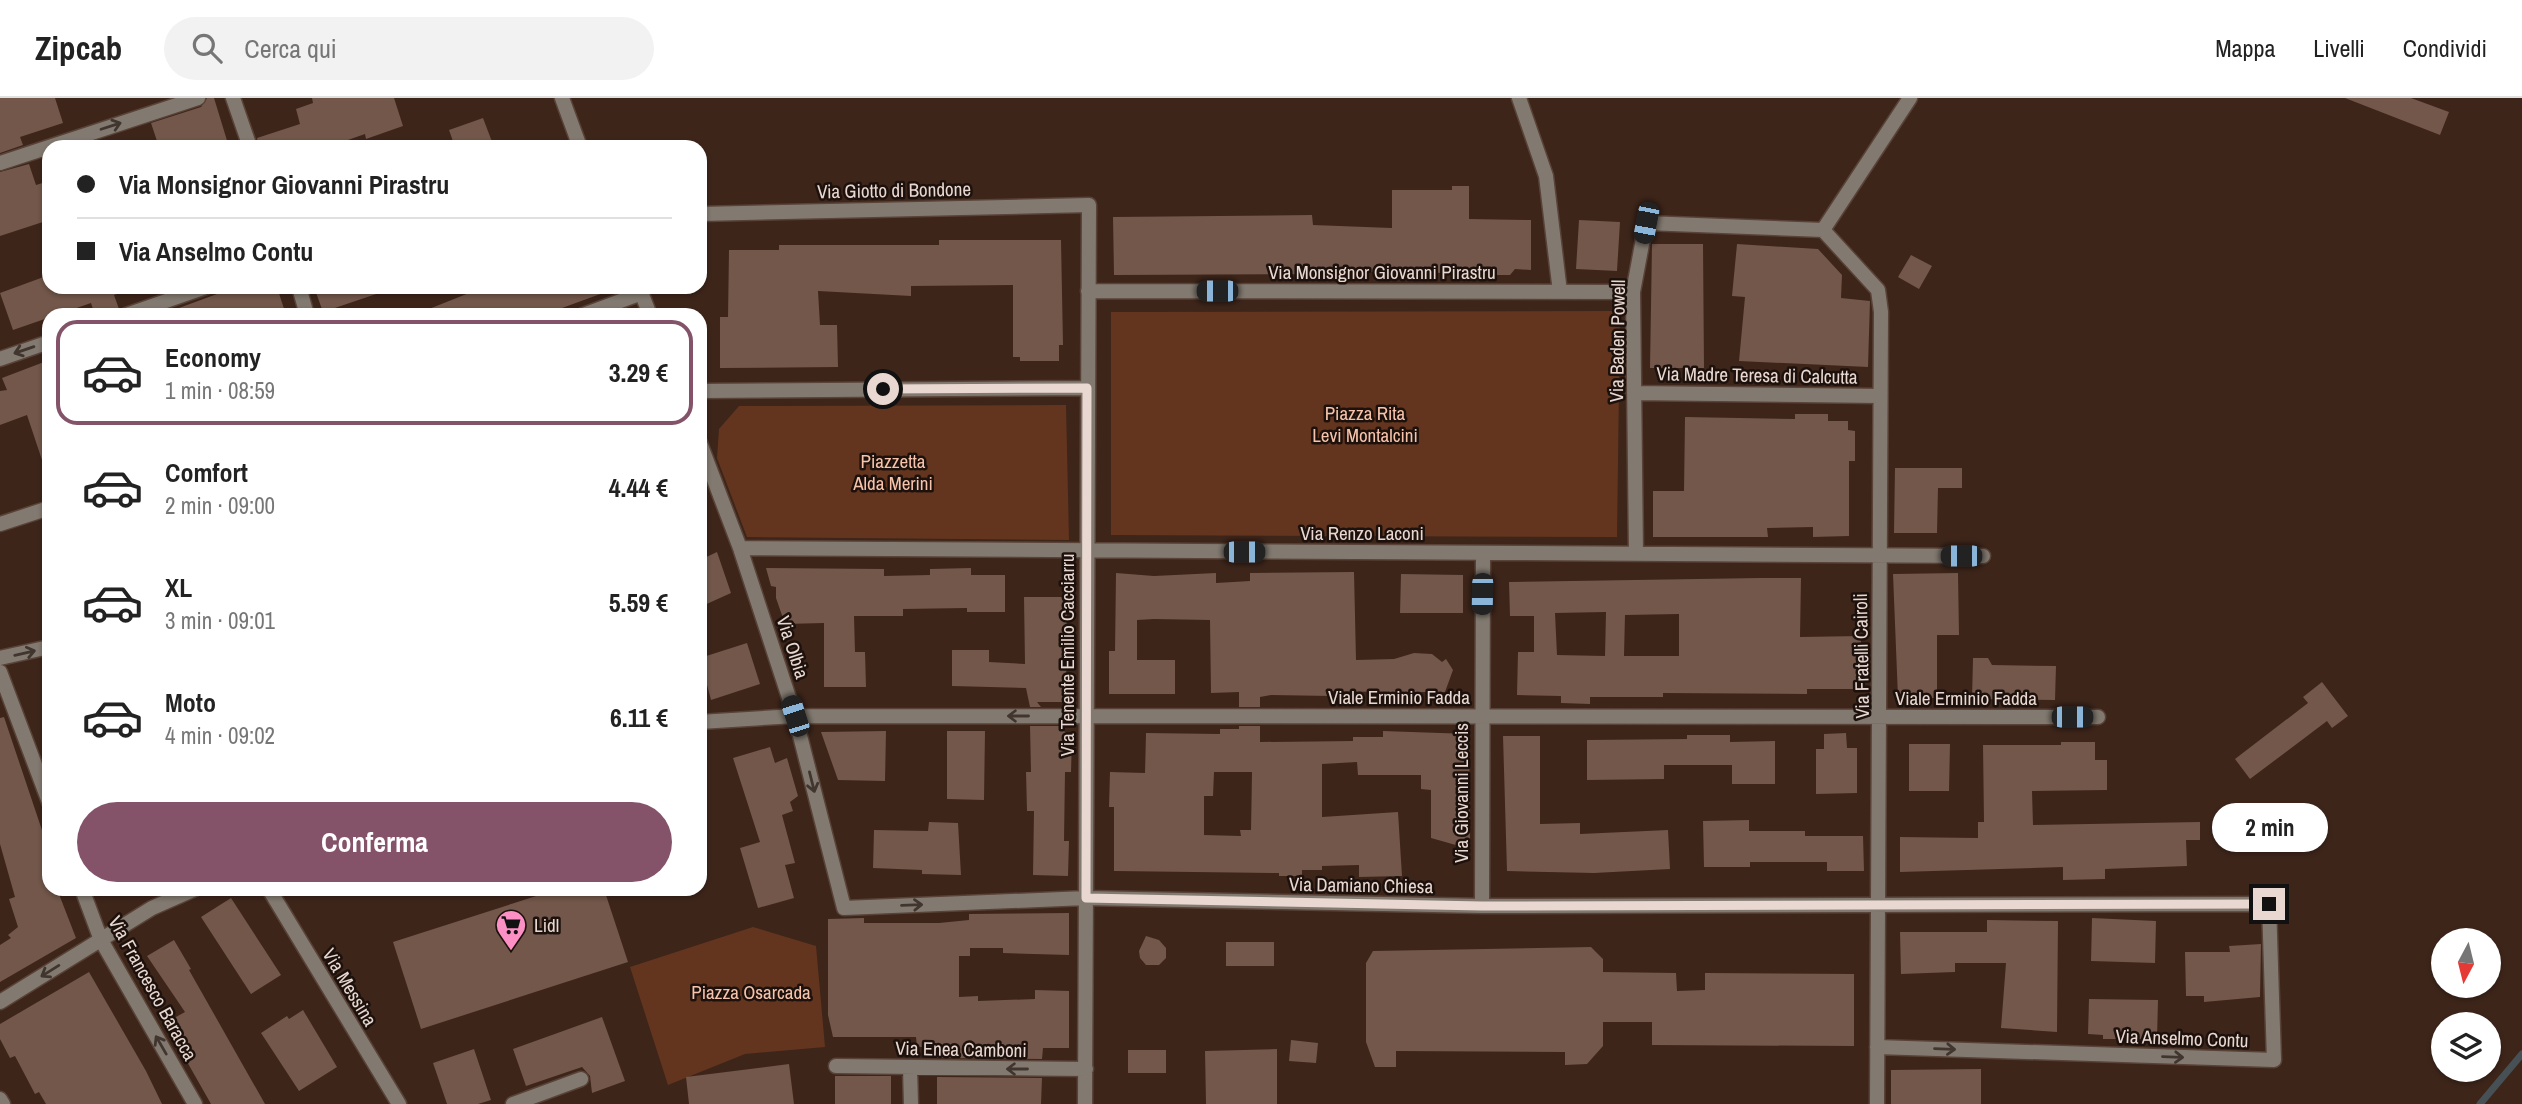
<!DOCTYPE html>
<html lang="it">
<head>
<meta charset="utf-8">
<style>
	body { margin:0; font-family:"Archivo Narrow",sans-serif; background:#f2f2f2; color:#222; height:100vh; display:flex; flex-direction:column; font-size:26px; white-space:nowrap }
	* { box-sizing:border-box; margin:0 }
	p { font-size:23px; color:#767676 }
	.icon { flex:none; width:38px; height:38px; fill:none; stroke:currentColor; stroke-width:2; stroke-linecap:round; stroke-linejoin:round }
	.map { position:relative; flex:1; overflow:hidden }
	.side { position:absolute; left:42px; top:210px; width:665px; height:588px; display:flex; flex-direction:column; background:#fff; border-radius:21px; box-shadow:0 2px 5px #0004 }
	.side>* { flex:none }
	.top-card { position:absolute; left:42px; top:42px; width:665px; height:154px; border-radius:21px; box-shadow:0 2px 5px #0004; display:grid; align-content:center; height:154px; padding:0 35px; background:#fff }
	.needle { width:46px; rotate:187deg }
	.controls { position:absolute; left:2431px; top:830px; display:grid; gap:14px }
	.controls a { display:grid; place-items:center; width:70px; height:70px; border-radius:50%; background:#fff; box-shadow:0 2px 5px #0004; font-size:35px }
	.end { position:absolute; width:32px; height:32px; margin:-16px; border:9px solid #e9d8d1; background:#111; box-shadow:0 0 0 4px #111 }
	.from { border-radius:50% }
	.bubble { position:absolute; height:49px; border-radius:24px; background:#fff; box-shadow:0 2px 5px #0004; font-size:23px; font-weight:700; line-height:49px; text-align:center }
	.car { position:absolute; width:21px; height:42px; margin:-21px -10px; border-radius:9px; box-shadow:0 0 5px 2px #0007; background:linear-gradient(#222 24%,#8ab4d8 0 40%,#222 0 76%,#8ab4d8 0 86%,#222 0) }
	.top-card b { display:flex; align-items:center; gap:24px; height:66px; font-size:26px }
	.top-card b+b { border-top:2px solid #e0e0e0 }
	.top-card i { width:18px; height:18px; background:#222 }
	ul { padding:12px 0 0; list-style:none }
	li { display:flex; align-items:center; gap:21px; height:105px; margin:0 14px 10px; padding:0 21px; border:4px solid transparent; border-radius:21px }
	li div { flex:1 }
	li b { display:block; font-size:26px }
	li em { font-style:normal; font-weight:700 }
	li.on { border-color:#84536a }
	li>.icon { width:63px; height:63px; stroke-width:1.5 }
	.action { display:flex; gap:14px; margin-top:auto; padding:14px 35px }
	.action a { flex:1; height:80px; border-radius:42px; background:#84536a; color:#fff; font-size:28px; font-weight:700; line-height:80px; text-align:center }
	header { display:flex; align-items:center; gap:42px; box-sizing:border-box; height:98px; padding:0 35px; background:#fff; border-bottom:2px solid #e0e0e0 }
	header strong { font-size:33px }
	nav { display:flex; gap:38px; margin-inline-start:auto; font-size:24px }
	.search { width:490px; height:63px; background:#f2f2f2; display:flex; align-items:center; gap:18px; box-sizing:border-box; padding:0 24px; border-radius:38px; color:#767676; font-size:26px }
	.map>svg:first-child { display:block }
	.green { fill:#63351f }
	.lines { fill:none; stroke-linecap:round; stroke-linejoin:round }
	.stream { stroke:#475054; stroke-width:7 }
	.building { fill:#72574a; fill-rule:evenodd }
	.street-casing { stroke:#594237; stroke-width:17 }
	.street { stroke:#827a70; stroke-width:14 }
	.oneway { stroke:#40362f }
	.route { stroke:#e9d8d1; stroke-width:9 }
	.labels { text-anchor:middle; stroke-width:5; stroke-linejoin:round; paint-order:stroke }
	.street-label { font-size:19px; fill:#e9d8d1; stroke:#1c110c }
	.park-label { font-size:19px; fill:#f8c3ab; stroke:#1c110c }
	.poi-label { font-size:19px; fill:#e9d8d1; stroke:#1c110c; text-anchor:start }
</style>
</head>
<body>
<header>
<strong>Zipcab</strong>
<div class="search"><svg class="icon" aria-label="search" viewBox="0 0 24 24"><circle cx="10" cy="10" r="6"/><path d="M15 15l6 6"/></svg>Cerca qui</div>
<nav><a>Mappa</a><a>Livelli</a><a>Condividi</a></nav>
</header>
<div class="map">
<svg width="2522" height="1006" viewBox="0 0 2522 1006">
	<rect width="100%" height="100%" fill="#3d251a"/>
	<path class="green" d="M1620,213L1617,439L1111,437V214Z
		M1066,307L1069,442L747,439L717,360L719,331L739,308Z
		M753,829L816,848L825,949L745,956L668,987L630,869Z"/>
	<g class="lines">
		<path class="stream" d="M2480,1006L2522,956"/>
	</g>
	<path class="building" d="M0,0H55L63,25L20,39L23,47L0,55Z
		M207,0H214L229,49H159L151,25L201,9Z
		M312,0H394L403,28L366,41L365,36L328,49H259L257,40L300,26L296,11L313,5Z
		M2345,0H2411L2449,14L2440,37Z
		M483,20L494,49H455L449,32Z
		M29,66L36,87L49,83V122L0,138V74Z
		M1452,88H1469V121L1531,122V172L1515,171L1510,177H1493V170H1456V176L1382,171V174L1313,172V176L1114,177L1113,119L1312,117L1313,127L1392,130V92H1452Z
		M1579,122L1620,124L1617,173L1576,171Z
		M939,142H1061L1063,247H1059V263H1020V259H1013V187L911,188V198L818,193L820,227H837L838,269L720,270V219H728L729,152H779V147H939Z
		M1652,146H1703L1704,270H1650Z
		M1737,146L1818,151L1842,177L1841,200L1870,203L1868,269L1739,263L1745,199L1732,198Z
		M1911,157L1932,168L1919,191L1898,179Z
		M49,177V189H127L128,192L114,197L119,211L117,217H95L91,205L13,232L0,195Z
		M236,189H277L286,217H168V214Z
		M314,189H388V192L323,214Z
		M484,189H613L614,191L543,217H414Z
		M44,264L49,278V373L46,374L27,317L0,327V293L7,292L2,280Z
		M1795,316H1828V323H1848V332L1855,333V363H1849V438L1813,439V429L1767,430L1768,439H1653V393H1684L1685,319L1795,321Z
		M1895,370H1962V390H1938L1937,435H1894Z
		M717,454L731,495L700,509V462Z
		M766,470L884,471V478L930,477V471L971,470V477H1005V514H967V510L903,511V518H854L855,554H865L866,589H824V525L785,526L776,500V489L771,488Z
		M1354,474L1356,562L1394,561L1414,555L1432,556L1442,564L1446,561L1453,572L1445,594H1409L1403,599H1379V594L1331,593V598L1271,597L1260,599V609H1239V594L1211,595L1210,522L1154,521L1137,522V562H1175V596H1109V553H1115L1116,475L1154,478L1216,475V485L1250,483V475Z
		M1958,475L1959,537H1937V600H1898L1893,476Z
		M1401,476L1463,477V515H1400Z
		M1760,480H1801L1800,539L1861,538V591H1807V596L1663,595V599H1590V606L1561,605V598L1517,597L1518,554H1534V518H1510L1509,484ZM1606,514L1605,558L1557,557L1555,515ZM1679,516V558H1624L1625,517Z
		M1024,499H1067L1066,604H1037L1041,609H1030L1026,590L952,588V552H989V564L1025,566Z
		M747,545L760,586L711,602L700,560Z
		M1973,560H1988L1992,567L2056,568L2055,602L1972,601Z
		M2322,584L2348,618L2332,630L2327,623L2250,681L2235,661L2308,605L2303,599Z
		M4,619L49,753V791H57L76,840L0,884V847L11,840L8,837L18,829L9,801L15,799L0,746V620Z
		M1030,628H1059L1072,641L1071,674H1065L1064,743H1069L1068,778L1033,777L1034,713H1027L1026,674H1031Z
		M1239,628H1260V644L1353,643V639H1383V633L1469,636L1470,751L1431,740V692L1421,691V677H1358L1357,664L1322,666V719L1398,714L1402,778L1359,779V767L1322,768V772H1302V778H1279V775L1114,773V709H1109L1110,674L1145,675L1146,635L1220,636V631H1239ZM1214,674H1252L1251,732H1240L1241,738L1204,737V698H1213Z
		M886,633L885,683L838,682L821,634Z
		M947,633H985L984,702L947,701Z
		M1846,635L1847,650H1857V695L1816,696V651H1824V636Z
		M1687,637H1730V644L1775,643V686H1732V667H1664V681L1587,682V642L1687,641Z
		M1503,638H1540V726L1580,725V736L1668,732L1670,771L1594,775L1507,773Z
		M2061,644H2095V662H2107V692L2032,693L2033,727L2200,724V742H2186L2187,768L2105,771V781L2063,782V769L1900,774V739L1978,740V724H1984L1983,647H2061Z
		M1909,646H1950L1949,693H1909Z
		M770,649L775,665L787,660L798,698L790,704L793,713L782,717L795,765L785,767L794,800L758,810L740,750L760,744L733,660Z
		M1749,722V733H1805V738H1863L1864,773H1827V764H1750V769H1704L1703,723Z
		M929,724L958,725L961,777L922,776V772L873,770L874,732L928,733Z
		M558,791H604L628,864L421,931L393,844Z
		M231,800L281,877L251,896L201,819Z
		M1069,815V857L1003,855V850H970V858H959V899L978,898V903L1035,901V892L1069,893V950H1043L1042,961L937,960V949H917L916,939H833L828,917V821L864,820V825H939L969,822V816Z
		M2092,820L2156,823L2155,865L2091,863Z
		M1987,822L2058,823L2057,934L2001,930L2006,865H1955V874L1901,876L1900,834H1987Z
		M1146,838L1159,842L1166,850V860L1159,867H1146L1140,860L1139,853Z
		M174,842L191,871L189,872L265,1006H211L165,925L185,914L147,858Z
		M1226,844H1274V868H1226Z
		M2261,846L2260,899L2204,904V898H2186L2185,854H2230L2229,848Z
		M1591,849L1603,861V874L1676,875L1677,893L1705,892V875L1854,876V948L1652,947V924H1603V948L1587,966L1565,967V954L1396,953V969H1375L1366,944V865L1373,853Z
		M89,874L146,973L162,1006H46L39,994L35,996L15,958L10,960L0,941V926Z
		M2089,901L2158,902L2157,941H2103V937L2088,936Z
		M303,912L337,969L299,993L261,935L287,918L289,921Z
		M602,919L625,983L592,995L590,978L582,969L526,988L513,951Z
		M1291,942L1318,945L1316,965L1289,963Z
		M474,951L491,1002L478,1006H447L433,965Z
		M1277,951V1006H1206L1205,953Z
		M1128,952H1166V975H1128Z
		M789,966L794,1006H689L686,979Z
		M1981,971V1006H1891V972Z
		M835,978H891V1006H835Z
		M937,979L1042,980L1041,1006H937Z"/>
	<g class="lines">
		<g class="street-casing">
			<path id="street" d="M233,0L250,49
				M562,0L580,49
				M1519,0L1546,78L1560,194
				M0,65L198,0
				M700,116L1089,107L1085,1006
				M1823,132L1878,192L1881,214L1877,1006
				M1823,132L1910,0
				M299,189L307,217
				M639,189L650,217
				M1088,193L1633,194
				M126,217L206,189
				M583,217L642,195
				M0,261L49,244
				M700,293L1087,290
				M1634,295L1880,298
				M700,345L740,450L795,618L844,810L1086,800L1482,808L2269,806L2274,962L1877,949
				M0,426L49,410
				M740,450L1983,458
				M1636,456L1633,194L1646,125L1823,132
				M0,560L49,549
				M0,574L49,704
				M700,624L795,618L2098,619
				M82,791L101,842L195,1006
				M269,791L399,1006
				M1482,808L1483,455
				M0,904L152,810L195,791
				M836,968L1086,971
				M910,970L911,1006
				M0,1001L3,1006
				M513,1006L581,981"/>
		</g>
		<use href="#street" class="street"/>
	</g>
	<defs><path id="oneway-shaft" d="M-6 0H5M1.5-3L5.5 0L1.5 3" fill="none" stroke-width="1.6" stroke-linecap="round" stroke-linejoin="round" transform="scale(1.75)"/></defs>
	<g class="oneway">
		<use href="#oneway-shaft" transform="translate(111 28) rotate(-18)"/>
		<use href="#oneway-shaft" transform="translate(24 252) rotate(161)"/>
		<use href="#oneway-shaft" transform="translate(25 555) rotate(-13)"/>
		<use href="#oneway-shaft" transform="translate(1018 618) rotate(-180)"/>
		<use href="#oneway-shaft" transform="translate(812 684) rotate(76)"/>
		<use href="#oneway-shaft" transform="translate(912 807) rotate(-2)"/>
		<use href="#oneway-shaft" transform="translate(50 873) rotate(148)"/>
		<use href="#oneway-shaft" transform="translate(161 947) rotate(-120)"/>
		<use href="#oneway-shaft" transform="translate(1945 951) rotate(2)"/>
		<use href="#oneway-shaft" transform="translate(2173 959) rotate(2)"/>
		<use href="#oneway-shaft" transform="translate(1017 971) rotate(-180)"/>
	</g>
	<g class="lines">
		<path class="route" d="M883,291L1087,290L1086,800L1482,808L2269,806"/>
	</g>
	<defs>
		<g id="supermarket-pin" transform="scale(1.575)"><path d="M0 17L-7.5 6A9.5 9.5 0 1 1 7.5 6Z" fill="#fc8fc3" stroke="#1c110c"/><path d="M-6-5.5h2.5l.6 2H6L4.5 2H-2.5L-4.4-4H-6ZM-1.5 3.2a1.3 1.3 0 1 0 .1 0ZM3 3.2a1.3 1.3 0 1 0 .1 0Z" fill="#111"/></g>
	</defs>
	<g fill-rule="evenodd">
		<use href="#supermarket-pin" x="511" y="827"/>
	</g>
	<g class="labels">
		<g class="street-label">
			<text transform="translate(894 92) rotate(-1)" y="7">Via Giotto di Bondone</text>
			<text x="1382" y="181">Via Monsignor Giovanni Pirastru</text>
			<text transform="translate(1617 243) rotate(-89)" y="7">Via Baden Powell</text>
			<text transform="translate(1757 277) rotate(1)" y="7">Via Madre Teresa di Calcutta</text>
			<text x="1362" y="442">Via Renzo Laconi</text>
			<text transform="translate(793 549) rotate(72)" y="7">Via Olbia</text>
			<text transform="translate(1067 557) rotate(-90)" y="7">Via Tenente Emilio Cacciarru</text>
			<text transform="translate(1861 558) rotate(-91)" y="7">Via Fratelli Cairoli</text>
			<text x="1399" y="606">Viale Erminio Fadda</text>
			<text x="1966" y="607">Viale Erminio Fadda</text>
			<text transform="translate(1461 695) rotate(-90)" y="7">Via Giovanni Leccis</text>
			<text transform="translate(1361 787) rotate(1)" y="7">Via Damiano Chiesa</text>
			<text transform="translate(350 889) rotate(59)" y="7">Via Messina</text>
			<text transform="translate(153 890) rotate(61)" y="7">Via Francesco Baracca</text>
			<text transform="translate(2182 940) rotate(2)" y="7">Via Anselmo Contu</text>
			<text transform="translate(961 951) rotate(1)" y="7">Via Enea Camboni</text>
		</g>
		<g class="park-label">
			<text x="1365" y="322">Piazza Rita<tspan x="1365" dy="22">Levi Montalcini</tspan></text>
			<text x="893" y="370">Piazzetta<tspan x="893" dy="22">Alda Merini</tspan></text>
			<text x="751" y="901">Piazza Osarcada</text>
		</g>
		<g class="poi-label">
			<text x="534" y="834">Lidl</text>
		</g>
	</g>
</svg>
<div class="controls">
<a><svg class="needle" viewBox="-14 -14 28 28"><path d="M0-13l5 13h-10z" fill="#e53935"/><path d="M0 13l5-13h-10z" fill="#767676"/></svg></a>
<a><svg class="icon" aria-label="layers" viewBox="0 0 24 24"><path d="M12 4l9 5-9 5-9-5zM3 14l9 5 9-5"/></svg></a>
</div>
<i class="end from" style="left:883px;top:291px"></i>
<i class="end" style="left:2269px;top:806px"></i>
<div class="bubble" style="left:2212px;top:705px;width:116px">2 min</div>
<i class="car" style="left:1646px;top:125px;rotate:191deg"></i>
<i class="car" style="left:1217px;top:193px;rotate:270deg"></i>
<i class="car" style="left:1244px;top:454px;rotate:90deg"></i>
<i class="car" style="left:1961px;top:458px;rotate:270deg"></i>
<i class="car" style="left:1482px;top:496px;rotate:181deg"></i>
<i class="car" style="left:795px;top:618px;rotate:342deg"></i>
<i class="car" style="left:2072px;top:619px;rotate:90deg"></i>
<div class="top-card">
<b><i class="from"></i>Via Monsignor Giovanni Pirastru</b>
<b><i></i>Via Anselmo Contu</b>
</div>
<section class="side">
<ul>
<li class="on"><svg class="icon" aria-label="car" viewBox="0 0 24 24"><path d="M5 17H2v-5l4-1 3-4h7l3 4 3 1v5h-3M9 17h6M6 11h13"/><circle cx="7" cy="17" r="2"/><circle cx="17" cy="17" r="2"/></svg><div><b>Economy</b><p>1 min · 08:59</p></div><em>3.29 €</em></li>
<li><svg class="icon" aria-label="car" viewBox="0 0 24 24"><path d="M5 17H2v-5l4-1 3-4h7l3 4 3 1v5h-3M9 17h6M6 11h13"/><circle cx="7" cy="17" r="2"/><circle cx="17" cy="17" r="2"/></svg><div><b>Comfort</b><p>2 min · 09:00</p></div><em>4.44 €</em></li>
<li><svg class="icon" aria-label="car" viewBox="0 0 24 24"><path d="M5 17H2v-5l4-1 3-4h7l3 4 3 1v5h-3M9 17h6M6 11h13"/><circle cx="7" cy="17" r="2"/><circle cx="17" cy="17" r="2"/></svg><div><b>XL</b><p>3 min · 09:01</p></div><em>5.59 €</em></li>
<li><svg class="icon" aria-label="car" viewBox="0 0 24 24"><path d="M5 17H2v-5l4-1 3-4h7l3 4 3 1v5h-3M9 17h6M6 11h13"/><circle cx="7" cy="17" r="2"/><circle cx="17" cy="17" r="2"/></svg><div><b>Moto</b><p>4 min · 09:02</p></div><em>6.11 €</em></li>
</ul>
<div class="action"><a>Conferma</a></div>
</section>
</div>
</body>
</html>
